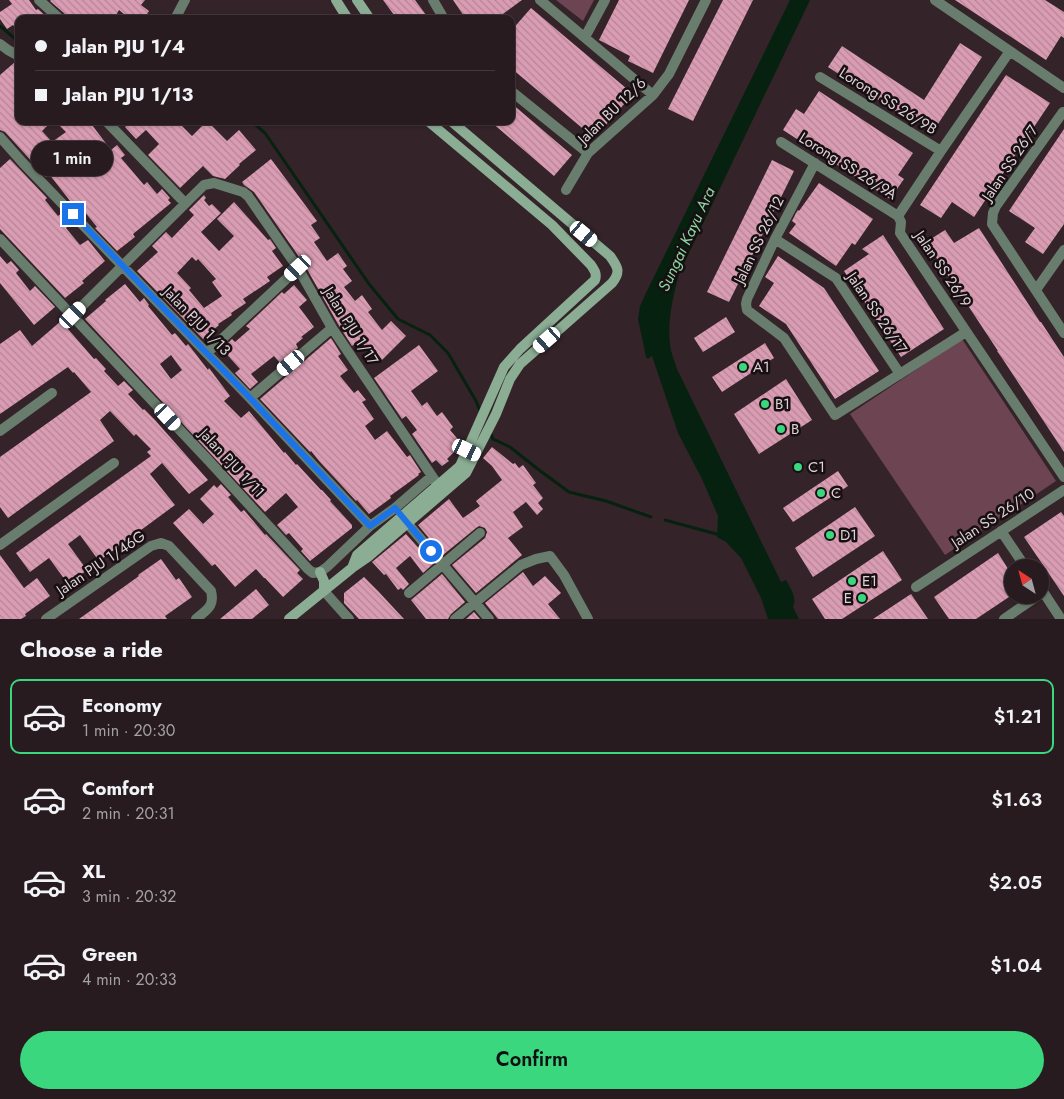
<!DOCTYPE html>
<html lang="en">
<head>
<meta charset="utf-8">
<style>
	body { margin:0; font-family:Jost,sans-serif; background:#2f2428; color:#f1f3f6; height:100vh; display:flex; flex-direction:column; font-size:19px; white-space:nowrap }
	* { box-sizing:border-box; margin:0 }
	p { font-size:16px; color:#a4a1a4 }
	.icon { flex:none; width:28px; height:28px; fill:none; stroke:currentColor; stroke-width:2; stroke-linecap:round; stroke-linejoin:round }
	.map { position:relative; height:619px; overflow:hidden }
	.side { display:flex; flex-direction:column; background:#271b1f; flex:1 }
	.side>* { flex:none }
	.top-card { position:absolute; left:15px; top:15px; width:500px; height:110px; border-radius:10px; box-shadow:0 1px 4px #0004,0 0 0 1px #43393d; display:grid; align-content:center; height:110px; padding:0 20px; background:#271b1f }
	.needle { width:32px; rotate:324deg }
	.tools { position:absolute; left:1004px; top:559px; display:grid; gap:10px }
	.tools a { display:grid; place-items:center; width:45px; height:45px; border-radius:50%; background:#271b1f; box-shadow:0 1px 4px #0004,0 0 0 1px #43393d; font-size:25px }
	.end { position:absolute; width:22px; height:22px; margin:-11px; border:6px solid #1a73e8; background:#fff; box-shadow:0 0 0 2px #fff }
	.from { border-radius:50% }
	.bubble { position:absolute; height:35px; border-radius:18px; background:#271b1f; box-shadow:0 1px 4px #0004,0 0 0 1px #43393d; font-size:16px; font-weight:600; line-height:35px; text-align:center }
	.car { position:absolute; width:15px; height:30px; margin:-15px -8px; border-radius:6px; box-shadow:0 0 4px 1px #0007; background:linear-gradient(#fff 24%,#345 0 40%,#fff 0 76%,#345 0 86%,#fff 0) }
	.top-card b { display:flex; align-items:center; gap:18px; height:48px; font-size:19px }
	.top-card b+b { border-top:1px solid #43393d }
	.top-card i { width:12px; height:12px; background:#f1f3f6 }
	ul { padding:0; list-style:none }
	li { display:flex; align-items:center; gap:15px; height:75px; margin:0 10px 8px; padding:0 10px; border:2px solid transparent; border-radius:10px }
	li div { flex:1 }
	li b { display:block; font-size:19px }
	li em { font-style:normal; font-weight:600 }
	li.on { border-color:#3ad77f }
	li>.icon { width:45px; height:45px; stroke-width:1.5 }
	h2 { padding:0 20px; font-size:22px; line-height:60px }
	.primary-button { display:flex; gap:10px; margin-top:auto; padding:10px 20px }
	.primary-button a { flex:1; height:58px; border-radius:30px; background:#3ad77f; color:#111; font-size:20px; font-weight:600; line-height:58px; text-align:center }
	.map>svg:first-child { display:block }
	.green { fill:#6c4452 }
	.water { fill:#062110 }
	.lines { fill:none; stroke-linecap:round; stroke-linejoin:round }
	.stream { stroke:#062110; stroke-width:3 }
	.building { fill:url(#building-back-hatch); fill-rule:evenodd }
	.street { stroke:#687d6d; stroke-width:10 }
	.secondary { stroke:#8aad94; stroke-width:10 }
	.route { stroke:#1a73e8; stroke-width:6 }
	.poi-dot { fill:#3ad77f; stroke:#170f12; stroke-width:2 }
	.labels { text-anchor:middle; stroke-width:5; stroke-linejoin:round; paint-order:stroke }
	.street-label { font-size:15px; fill:#dcd1d4; stroke:#170f12 }
	.poi-label { font-size:15px; fill:#dcd1d4; stroke:#170f12; text-anchor:start }
	.water-label { font-size:16px; font-style:italic; fill:#89d6a1; stroke:#170f12 }
</style>
</head>
<body>
<div class="map">
<svg width="1064" height="619" viewBox="0 0 1064 619">
	<defs>
		<pattern id="building-back-hatch" width="6" height="6" patternUnits="userSpaceOnUse" patternTransform="scale(1.25)"><rect width="6" height="6" fill="#da9cb2"/><path d="M-1 5l2 2M0 0l6 6M5-1l2 2" fill="none" stroke="#b48596"/></pattern>
	</defs>
	<rect width="100%" height="100%" fill="#342429"/>
	<path class="green" d="M556,0H594L583,21Z
		M962,339L1056,481L945,555L850,414Z"/>
	<path class="water" d="M790,0H810L679,274C673,297 666,325 671,350C672,356 675,362 677,369L781,582L786,580C791,589 797,597 793,607L799,619H768L761,598L741,558L726,542L717,537L718,516L702,479L678,433L652,356L648,359L646,357L638,319L640,306L646,293Z"/>
	<g class="lines">
		<path class="stream" d="M0,26L19,42
			M251,121L265,133L369,284L398,319L430,335L448,353L476,401L481,413
			M490,432L493,439L510,447L539,470L569,492L606,501L651,517
			M665,520L720,535"/>
	</g>
	<path class="building" d="M9,0H29L36,10L38,9L49,19H19V32L13,25L7,29L0,19V12L12,4Z
		M51,0H145L141,5L149,11L144,19H130L119,10L114,19H67L65,14L50,1Z
		M383,0H415L429,19H397Z
		M453,0H522L496,19H466Z
		M619,0H689L653,73L628,61L630,56L599,40Z
		M723,0H753L693,121L668,109Z
		M955,0H1045L1064,12V38L1061,36L1046,60Z
		M531,8L633,94L594,138L511,68V31Z
		M960,43L982,57L934,130L910,115L908,119L828,67L842,46L924,100Z
		M15,62L19,66V121H52L42,131L52,142L66,132L55,121H89L111,150L117,145L125,155L121,158L144,185L147,182L157,194L162,189L170,198L168,200L171,203L133,234L135,237L117,251L95,228L97,227L84,211L81,213L74,206L49,174L46,177L5,132L0,130V75Z
		M1006,75L1050,103L974,217L952,202L941,218L920,205Z
		M819,91L913,153L898,175L904,179L890,199L783,130L796,109L804,114Z
		M511,103L572,155L554,176L490,121H511Z
		M131,121H154V122L158,126L164,121H177L192,136L207,121L227,141L239,130L256,150L239,164L240,165L225,179L213,176L203,166L180,188L148,155L159,144L146,130L136,139L125,127Z
		M1064,129V224L1043,254L1025,242L1035,228L1009,211Z
		M10,159L47,198L45,200L58,216L62,213L65,216L71,224L66,228L80,245L88,240L105,261L82,281L84,283L65,298L0,229V168Z
		M271,159L317,221L311,225L320,238L314,242L327,261L338,253L347,266L343,269L352,281L344,287L355,301L362,295L372,309L368,312L382,330L391,321L406,336L382,360L375,351L371,354L360,340L352,346L338,324L304,264L254,192L244,185L242,182Z
		M772,160L794,171L729,302L707,292Z
		M819,183L873,219L855,245L852,243L836,266L789,233L796,224L792,221L796,213L798,210L799,211Z
		M204,195L206,198L204,200L209,206L212,204L221,213L201,232L219,251L234,236L217,219L234,202L268,240L270,239L276,248L272,251L283,266L267,277L270,281L243,299L246,303L231,313L232,315L218,324L219,325L203,339L137,271L158,252L152,246L166,232L172,238L194,215L189,210ZM192,257L196,261L198,259L216,279L212,282L222,296L204,308L189,290L191,288L177,273Z
		M979,228L1040,322H1041L1064,357V452L1002,358L997,351H998L926,242L945,230L954,243Z
		M883,235L944,329L901,357L844,271L869,254L862,249Z
		M0,256L7,264L11,261L19,270L16,273L30,291L35,286L55,307L34,325L0,283Z
		M778,256L824,288L879,371L835,399L786,324L759,306L774,283L765,277Z
		M125,284L140,302L144,298L149,305L148,306L172,335L175,333L186,346L188,344L208,370L209,368L230,396L224,401L241,418L249,411L284,453L285,452L296,465L297,464L321,490H322L331,500L330,501L352,525V528L310,561L301,551L303,549L289,533L286,535L277,525L298,507L286,493L265,512L85,319L106,301L105,300ZM171,355L182,370L171,379L160,364Z
		M294,285L307,300L299,307L314,327L301,337L303,338L296,344L298,348L280,363L274,356L251,374L258,382L250,389L235,373L240,369L222,349L232,339L235,342L250,329L246,326L282,292L284,294Z
		M726,317L735,332L703,352L694,338Z
		M61,321L94,359L96,358L106,369L104,371L118,386L124,381L133,390L128,394L143,410L144,409L155,420L208,480L189,494L162,463L150,474L175,505L99,561L80,535L68,544L87,570L68,584L49,558L30,572L16,553L151,456L147,452L151,449L136,434L134,436L110,411L100,420L114,441L8,518L0,507V457L91,392L74,372L73,373L68,367L0,414V344L20,330L32,346Z
		M331,338L341,354L338,356L348,370L340,376L354,393L358,390L366,400L362,402L374,419L365,426L375,440L387,431L407,457L410,455L421,472L418,474L419,475L390,496L391,498L369,514L357,500L356,501L320,462L311,451L310,452L260,399Z
		M765,343L774,358L722,392L712,377Z
		M419,345L438,371L411,391L422,406L427,402L437,416L442,412L453,427L450,430L462,444L447,459L449,461L442,466L436,460L432,463L412,434L417,430L406,416L402,419L374,378Z
		M786,379L812,420L759,454L734,414Z
		M492,447L513,464L515,463L519,468L523,465L536,483L533,485L543,498L538,503L543,509L537,515L526,502L513,512L523,527L508,538L522,555L476,593L452,565L485,538L487,532L485,528L479,526L476,528L443,555L418,525L449,499L463,518L480,506L476,501L502,480L492,466L483,458Z
		M838,471L848,486L793,522L783,508Z
		M221,484L231,495L228,497L241,512L244,510L265,535L266,534L300,570L297,573L303,579L283,597L265,578H264L256,569L235,587L215,564L212,566L173,523L189,509L203,524L214,514L200,499L214,485L217,488Z
		M855,507L875,536L813,577L795,548Z
		M1061,512L1064,516V596L1024,537Z
		M406,534L433,564L423,573L410,556L396,568L409,584L403,590L401,588L398,590L386,574L384,575L372,562Z
		M883,551L902,580L842,619H825L812,599Z
		M998,553L1012,575V595L976,619H949L934,597Z
		M0,555L24,588L37,578L50,596L25,614L26,616L21,619H0Z
		M161,559L176,580L179,578L192,597L165,616L167,619H79L139,576L138,575Z
		M523,572L533,586L545,576L561,593L548,604L560,619H498L485,603Z
		M442,574L465,602L451,614L448,619H426L411,600Z
		M364,577L378,591L404,619H359L344,603V593Z
		M256,589L269,605L252,619H220Z
		M911,594L928,619H873Z
		M474,612L480,619H466Z"/>
	<g class="lines">
		<path class="street" d="M39,0L60,19
			M433,0L444,19
			M540,0L653,95
			M935,0L1064,88
			M175,19L185,0
			M585,37L605,0
			M0,44L8,50L19,56
			M820,77L941,151
			M511,91L588,153
			M1063,112L996,206L993,213L992,224L1064,333
			M106,121L185,203
			M0,137L23,163L250,398L370,526
			M781,142L898,216
			M815,163L775,239L747,299L746,304L747,310L784,338L835,415L966,332
			M566,190L588,153L653,95L669,74L706,0
			M898,216L901,222L900,233L1064,477
			M898,216L941,151L1010,51
			M0,239L209,461L308,569L313,573L320,572L327,567L370,526L395,508L432,476
			M775,239L836,278L900,374
			M1036,290L1064,250
			M73,315L204,185L214,183L243,192L248,196L298,268L332,328L436,482
			M207,353L298,268
			M250,398L332,328
			M0,431L52,393
			M402,517L489,619
			M1001,531L1026,568
			M0,545L114,463
			M916,587L1064,490
			M1040,587L1061,619
			M324,591L349,619
			M409,593L480,533
			M46,619L151,546L161,543L169,546L211,591C215,607 206,610 196,619
			M455,619L521,565L536,559L550,556L564,575L588,619
			M1004,619L1039,595"/>
		<path class="secondary" d="M336,0L339,5L348,19
			M357,0L370,19
			M352,568L357,555L460,466L504,367L520,349L595,280C597,274 595,271 591,265L552,225L428,121
			M320,572L324,581V591
			M289,619L352,568L368,557L466,473L496,414L510,379L520,364L612,283C621,272 618,267 610,256L451,121"/>
	</g>
	<g class="lines">
		<path class="route" d="M73,214L250,398L370,526L395,508L431,551"/>
	</g>
	<g class="poi-dot">
		<circle cx="743" cy="367" r="5"/>
		<circle cx="765" cy="404" r="5"/>
		<circle cx="781" cy="429" r="5"/>
		<circle cx="798" cy="467" r="5"/>
		<circle cx="821" cy="493" r="5"/>
		<circle cx="830" cy="535" r="5"/>
		<circle cx="852" cy="581" r="5"/>
		<circle cx="862" cy="598" r="5"/>
	</g>
	<g class="labels">
		<g class="street-label">
			<text transform="translate(888 101) rotate(32)" y="5">Lorong SS 26/9B</text>
			<text transform="translate(612 111) rotate(-44)" y="5">Jalan BU 12/6</text>
			<text transform="translate(1010 163) rotate(-56)" y="5">Jalan SS 26/7</text>
			<text transform="translate(848 166) rotate(32)" y="5">Lorong SS 26/9A</text>
			<text transform="translate(759 240) rotate(-64)" y="5">Jalan SS 26/12</text>
			<text transform="translate(943 269) rotate(56)" y="5">Jalan SS 26/9</text>
			<text transform="translate(877 313) rotate(56)" y="5">Jalan SS 26/17</text>
			<text transform="translate(197 321) rotate(46)" y="5">Jalan PJU 1/13</text>
			<text transform="translate(351 326) rotate(58)" y="5">Jalan PJU 1/17</text>
			<text transform="translate(232 463) rotate(47)" y="5">Jalan PJU 1/11</text>
			<text transform="translate(993 518) rotate(-33)" y="5">Jalan SS 26/10</text>
			<text transform="translate(101 563) rotate(-34)" y="5">Jalan PJU 1/46G</text>
		</g>
		<g class="poi-label">
			<text x="753" y="372">A1</text>
			<text x="775" y="409">B1</text>
			<text x="791" y="434">B</text>
			<text x="808" y="472">C1</text>
			<text x="831" y="498">C</text>
			<text x="840" y="540">D1</text>
			<text x="862" y="586">E1</text>
			<text x="852" y="603" text-anchor="end">E</text>
		</g>
		<g class="water-label">
			<text transform="translate(686 239) rotate(-65)" y="6">Sungai Kayu Ara</text>
		</g>
	</g>
</svg>
<div class="tools">
<a><svg class="needle" viewBox="-14 -14 28 28"><path d="M0-13l5 13h-10z" fill="#e53935"/><path d="M0 13l5-13h-10z" fill="#a4a1a4"/></svg></a>
</div>
<i class="end from" style="left:431px;top:551px"></i>
<i class="end" style="left:73px;top:214px"></i>
<div class="bubble" style="left:31px;top:141px;width:82px">1 min</div>
<i class="car" style="left:584px;top:234px;rotate:130deg"></i>
<i class="car" style="left:298px;top:268px;rotate:227deg"></i>
<i class="car" style="left:73px;top:315px;rotate:45deg"></i>
<i class="car" style="left:547px;top:340px;rotate:229deg"></i>
<i class="car" style="left:291px;top:363px;rotate:230deg"></i>
<i class="car" style="left:168px;top:417px;rotate:137deg"></i>
<i class="car" style="left:467px;top:450px;rotate:116deg"></i>
<div class="top-card">
<b><i class="from"></i>Jalan PJU 1/4</b>
<b><i></i>Jalan PJU 1/13</b>
</div>
</div>
<section class="side">
<h2>Choose a ride</h2>
<ul>
<li class="on"><svg class="icon" aria-label="car" viewBox="0 0 24 24"><path d="M5 17H2v-5l4-1 3-4h7l3 4 3 1v5h-3M9 17h6M6 11h13"/><circle cx="7" cy="17" r="2"/><circle cx="17" cy="17" r="2"/></svg><div><b>Economy</b><p>1 min · 20:30</p></div><em>$1.21</em></li>
<li><svg class="icon" aria-label="car" viewBox="0 0 24 24"><path d="M5 17H2v-5l4-1 3-4h7l3 4 3 1v5h-3M9 17h6M6 11h13"/><circle cx="7" cy="17" r="2"/><circle cx="17" cy="17" r="2"/></svg><div><b>Comfort</b><p>2 min · 20:31</p></div><em>$1.63</em></li>
<li><svg class="icon" aria-label="car" viewBox="0 0 24 24"><path d="M5 17H2v-5l4-1 3-4h7l3 4 3 1v5h-3M9 17h6M6 11h13"/><circle cx="7" cy="17" r="2"/><circle cx="17" cy="17" r="2"/></svg><div><b>XL</b><p>3 min · 20:32</p></div><em>$2.05</em></li>
<li><svg class="icon" aria-label="car" viewBox="0 0 24 24"><path d="M5 17H2v-5l4-1 3-4h7l3 4 3 1v5h-3M9 17h6M6 11h13"/><circle cx="7" cy="17" r="2"/><circle cx="17" cy="17" r="2"/></svg><div><b>Green</b><p>4 min · 20:33</p></div><em>$1.04</em></li>
</ul>
<div class="primary-button"><a>Confirm</a></div>
</section>
</body>
</html>
